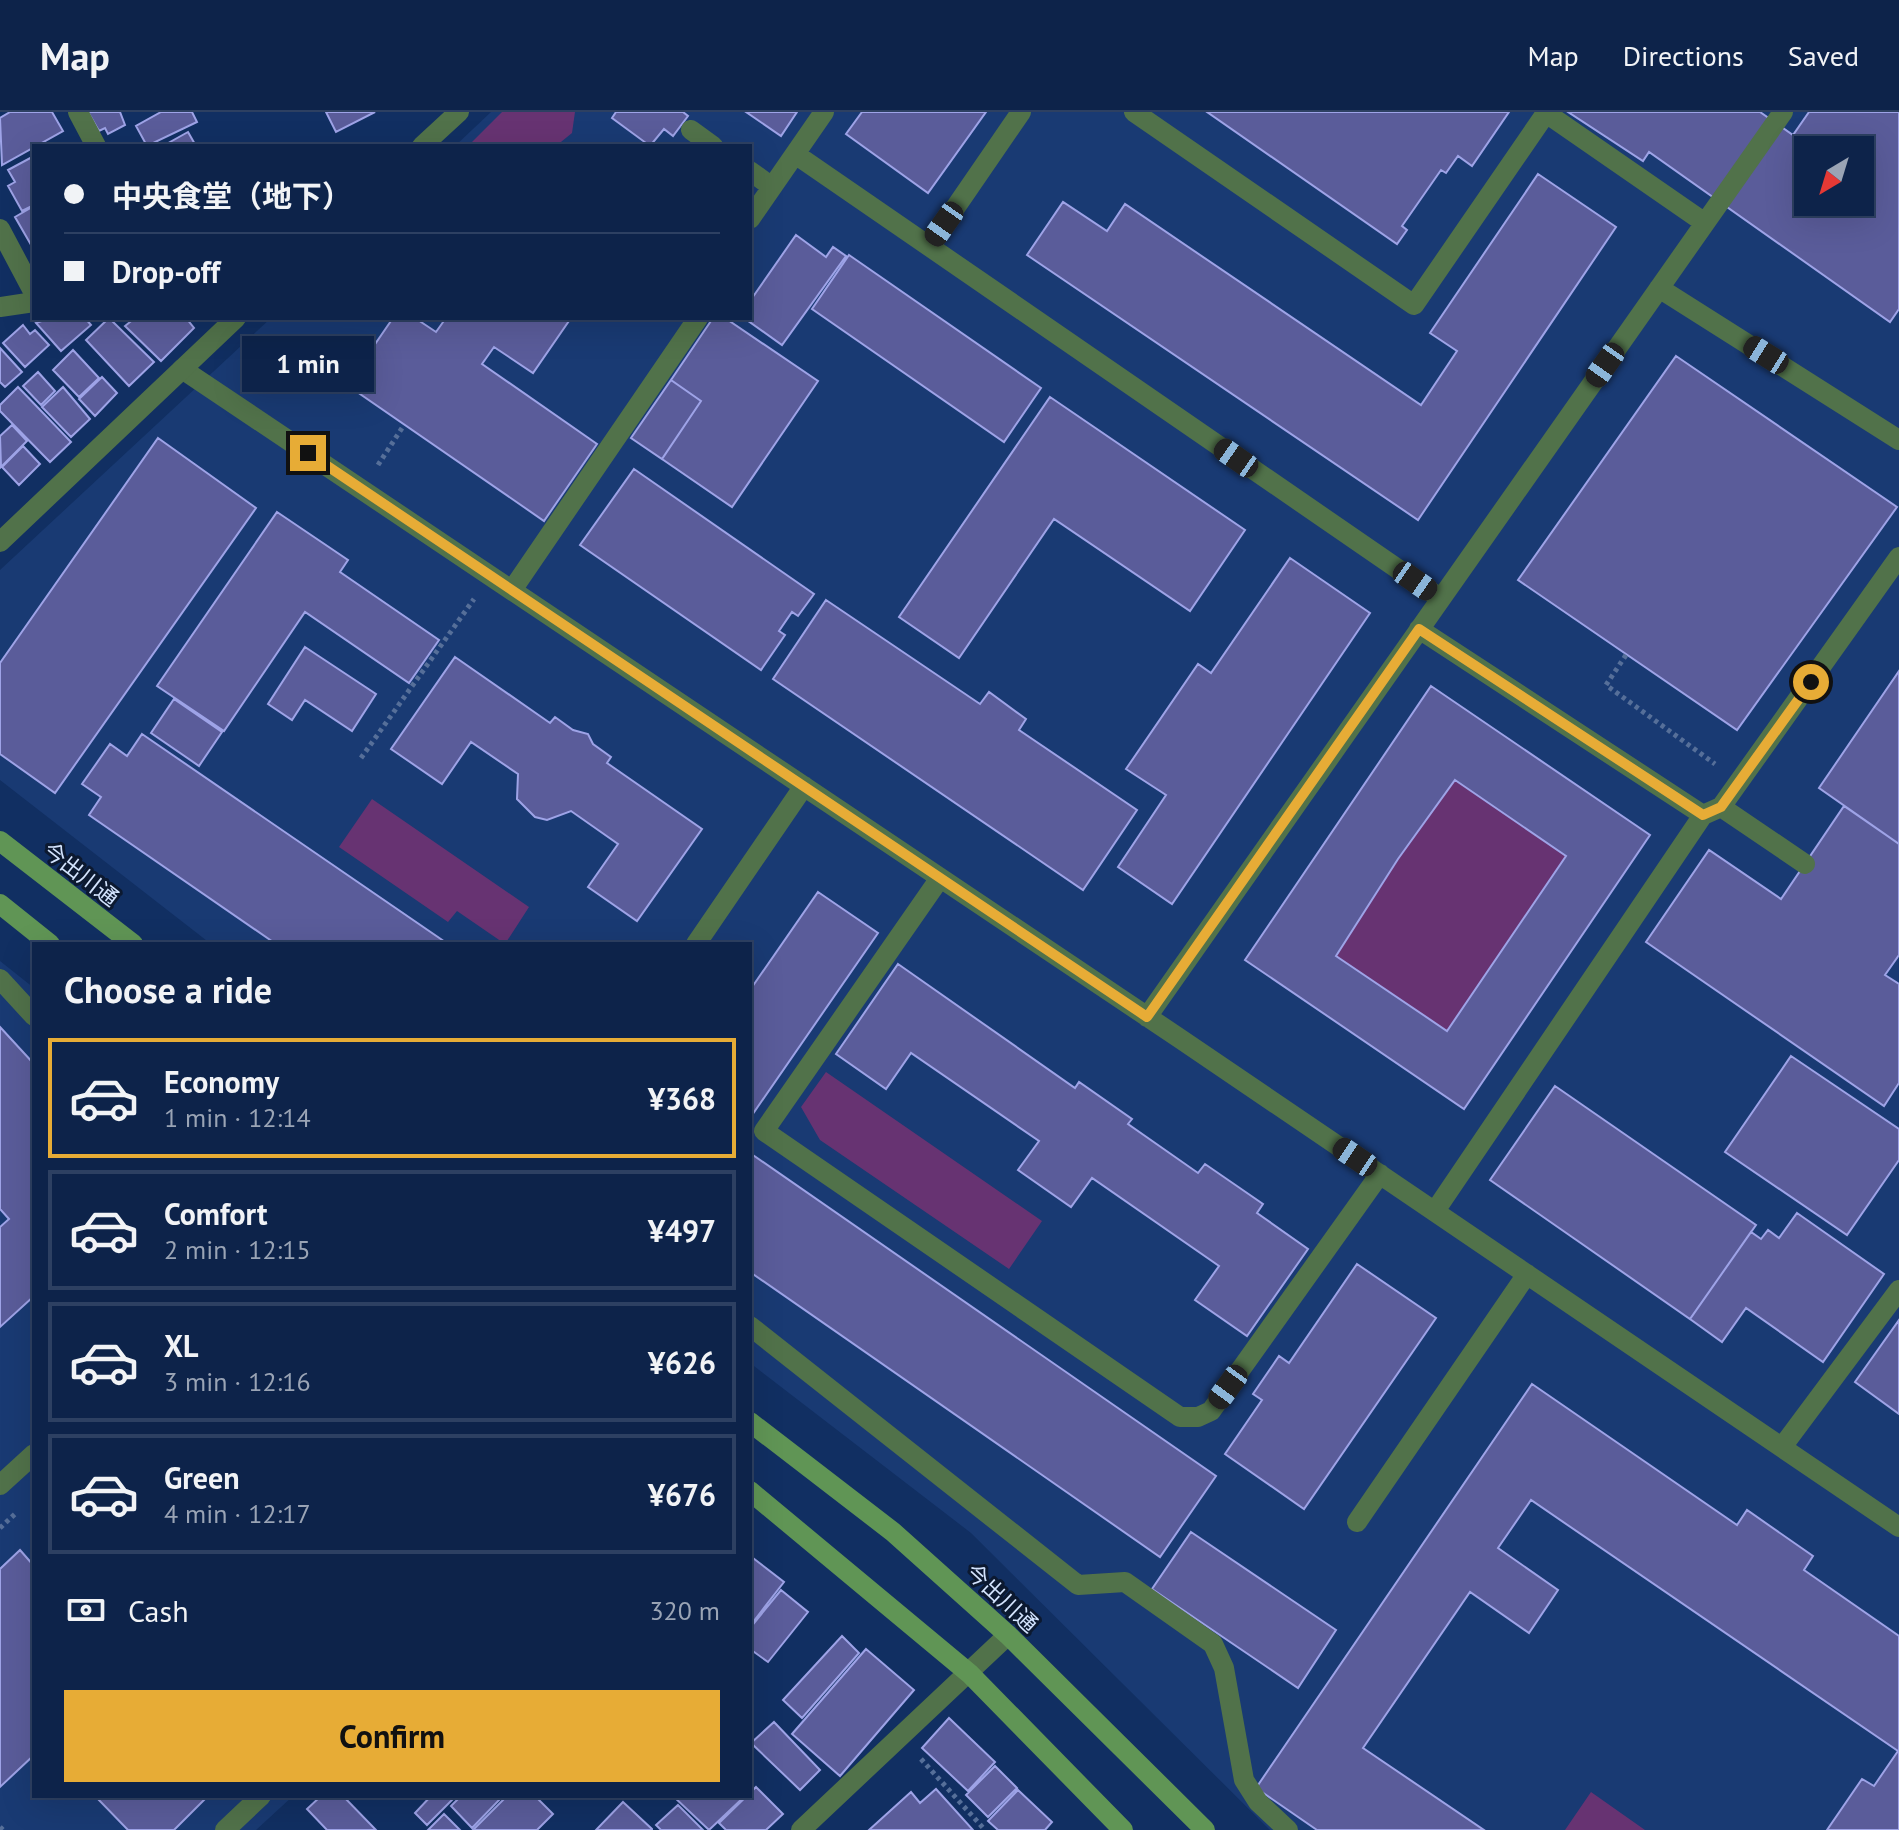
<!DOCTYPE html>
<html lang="en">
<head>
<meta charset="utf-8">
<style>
	body { margin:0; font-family:"PT Sans","Noto Sans JP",sans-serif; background:#1b2f54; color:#f1f3f6; height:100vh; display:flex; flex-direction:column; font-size:30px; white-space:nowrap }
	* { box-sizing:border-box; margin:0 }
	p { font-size:26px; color:#9aa4b5 }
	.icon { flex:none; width:44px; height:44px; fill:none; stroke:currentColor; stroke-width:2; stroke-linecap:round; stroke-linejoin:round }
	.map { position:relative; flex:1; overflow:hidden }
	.panel { position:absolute; left:32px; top:830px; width:720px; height:856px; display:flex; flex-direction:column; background:#0d234a; border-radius:0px; box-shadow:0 8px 32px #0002,0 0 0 2px #2d4062 }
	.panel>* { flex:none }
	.banner { position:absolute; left:32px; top:32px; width:720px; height:176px; border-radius:0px; box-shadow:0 8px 32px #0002,0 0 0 2px #2d4062; display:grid; align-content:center; height:176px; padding:0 32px; background:#0d234a }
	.needle { width:52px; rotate:218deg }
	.tools { position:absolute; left:1794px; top:24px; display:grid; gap:16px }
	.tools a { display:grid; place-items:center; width:80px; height:80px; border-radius:0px; background:#0d234a; box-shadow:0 8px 32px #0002,0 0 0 2px #2d4062; font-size:40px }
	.end { position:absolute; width:36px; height:36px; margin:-18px; border:10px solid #e7ac36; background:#111; box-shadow:0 0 0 4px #111 }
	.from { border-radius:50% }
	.bubble { position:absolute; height:56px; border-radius:0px; background:#0d234a; box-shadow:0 8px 32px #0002,0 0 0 2px #2d4062; font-size:26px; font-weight:700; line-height:56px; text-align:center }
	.car { position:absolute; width:24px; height:48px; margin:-24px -12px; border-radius:10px; box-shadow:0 0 6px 2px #0007; background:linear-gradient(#222 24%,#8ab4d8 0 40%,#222 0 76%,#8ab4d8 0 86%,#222 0) }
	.banner b { display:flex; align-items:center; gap:28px; height:76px; font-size:30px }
	.banner b+b { border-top:2px solid #2d4062 }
	.banner i { width:20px; height:20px; background:#f1f3f6 }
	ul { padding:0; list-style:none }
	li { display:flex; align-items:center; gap:24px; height:120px; margin:0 16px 12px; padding:0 16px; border:4px solid #2d4062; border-radius:0px }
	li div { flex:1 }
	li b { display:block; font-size:30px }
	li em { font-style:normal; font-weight:700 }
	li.selected { border-color:#e7ac36 }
	li>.icon { width:72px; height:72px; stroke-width:1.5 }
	h2 { padding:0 32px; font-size:36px; line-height:96px }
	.pay { display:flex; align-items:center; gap:20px; height:88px; padding:0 32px; font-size:30px }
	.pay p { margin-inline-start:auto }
	.cta { display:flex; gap:16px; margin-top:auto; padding:16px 32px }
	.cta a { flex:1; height:92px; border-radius:0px; background:#e7ac36; color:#111; font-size:32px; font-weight:700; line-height:92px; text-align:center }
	header { display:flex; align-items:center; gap:48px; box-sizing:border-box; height:112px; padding:0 40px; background:#0d234a; border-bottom:2px solid #2d4062 }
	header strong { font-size:38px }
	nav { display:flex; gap:44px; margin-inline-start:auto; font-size:28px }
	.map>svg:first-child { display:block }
	.built { fill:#193a73; fill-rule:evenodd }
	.green { fill:#673372 }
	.building { fill:#5a5c9a; stroke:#9ea3e7; stroke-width:2; fill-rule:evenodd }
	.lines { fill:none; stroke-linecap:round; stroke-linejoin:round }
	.path { stroke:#566f99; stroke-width:5; stroke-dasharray:4 4; stroke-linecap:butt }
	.lane { stroke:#51724a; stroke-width:20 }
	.street { stroke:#51724a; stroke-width:20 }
	.secondary { stroke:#609555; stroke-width:20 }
	.route { stroke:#e7ac36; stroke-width:10 }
	.labels { text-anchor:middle; stroke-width:6; stroke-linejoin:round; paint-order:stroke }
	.street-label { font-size:22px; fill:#d4e4fe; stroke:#0c1930 }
</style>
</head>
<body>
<header>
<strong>Map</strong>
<nav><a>Map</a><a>Directions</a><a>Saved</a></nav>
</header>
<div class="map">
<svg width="1899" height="1718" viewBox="0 0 1899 1718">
	<rect width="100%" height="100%" fill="#112f62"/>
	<path class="built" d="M491,0H1899V1718H1270L971,1421L750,1251V832H211L0,668V458L271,206H750V34H455ZM1808,38H1860V90H1808Z
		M0,849L34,876V1684H293L256,1718H0Z"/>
	<path class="green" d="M502,0H575L572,21L556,34H468Z
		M1455,668L1566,744L1447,919L1336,844L1398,747Z
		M372,687L529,795L505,832L457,799L448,810L339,735Z
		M826,960L1042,1109L1009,1157L820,1028L801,995Z
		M1591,1680L1645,1718H1565Z"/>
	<path class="building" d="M10,0H52L63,19L2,53L0,6Z
		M88,0H120L125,13L108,22L105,16L99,19Z
		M161,0H192L197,10L147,34L136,14Z
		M326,0H375L336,20Z
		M616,0H683L688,4L673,24L664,17L650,34L612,6Z
		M746,0H797L781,24Z
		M862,0H986L928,81L846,22Z
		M1207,0H1509L1472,54L1458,44L1446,61L1441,58L1402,114L1407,118L1397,132Z
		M1568,0H1760L1793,23L1809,0H1899V197L1890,210L1649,40L1643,49ZM1808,38H1860V90H1808Z
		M188,20L196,34H163Z
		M34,44V93L22,99L8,74L15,70L8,58Z
		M1538,62L1616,115L1418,408L1027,143L1063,90L1107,119L1125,92L1421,293L1457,239L1430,221Z
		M34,94V138L15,105Z
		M796,123L826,145L833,135L846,144L782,233L744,206H750V189Z
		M849,143L1041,276L1004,330L812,197Z
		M85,206L91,213L61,239L36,211L50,206Z
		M109,206L154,250L129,274L86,228Z
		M135,206H186L194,216L161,249L125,214Z
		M393,206H415L436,220L446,206H571L533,261L494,235L482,252L597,332L544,409L347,273Z
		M713,206H725L818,269L732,395L662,347L701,289L671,268Z
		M23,213L30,222L35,218L49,233L25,255L3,231Z
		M0,236L22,260L5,275L0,270Z
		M73,238L99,266L79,285L53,258Z
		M1676,244L1897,395L1737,618L1518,468Z
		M38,260L55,279L41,293L23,274Z
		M102,265L117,281L95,304L79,287Z
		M671,268L701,289L662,347L631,326Z
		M18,275L71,330L50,350L0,299V293Z
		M63,275L90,307L71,325L42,295Z
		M1050,285L1245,418L1190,499L1054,407L959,546L899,505Z
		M12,313L27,329L1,355L0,324Z
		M158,326L256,396L55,681L0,642V551Z
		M23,334L40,352L19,373L2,355Z
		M634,357L814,482L798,504L792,500L779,519L785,523L761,558L580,433Z
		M277,400L348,448L340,460L439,528L409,571L305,500L224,619L157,574Z
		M1290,446L1370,501L1172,792L1118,755L1166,683L1126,657L1198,552L1211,561Z
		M826,488L980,592L989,580L1026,607L1019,618L1137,698L1083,778L773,567Z
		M305,535L376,582L352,619L305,588L292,608L268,592Z
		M455,545L550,611L555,605L573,618L588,622L593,632L611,645L607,651L702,717L637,809L588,775L618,732L571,699L547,708L535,705L517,687L518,662L471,630L442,672L391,637Z
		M1899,559V732L1819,676Z
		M1431,574L1650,723L1464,997L1245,848ZM1455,668L1566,744L1447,919L1336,844L1398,747Z
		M174,587L222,620L199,654L151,621Z
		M142,622L448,832H276L89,703L101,685L82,672L110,632L127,644Z
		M1844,694L1899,732V843L1885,863L1899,872V971L1884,994L1646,830L1709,738L1781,787Z
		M818,780L878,821L750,1006V878Z
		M898,852L1075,976L1079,970L1132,1007L1128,1012L1198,1061L1205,1052L1263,1092L1257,1101L1308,1137L1247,1224L1195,1188L1219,1154L1092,1066L1071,1095L1018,1058L1039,1029L911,941L886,977L836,942Z
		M0,915L34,952V1184L0,1215V1115L9,1107L0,1097Z
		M1791,944L1899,1017V1048L1847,1123L1725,1040Z
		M1555,974L1756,1113L1690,1207L1490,1068Z
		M750,1041L1216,1364L1160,1445L750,1160Z
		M1797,1101L1884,1162L1823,1250L1746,1196L1722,1230L1690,1207L1751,1120L1761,1127L1768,1118L1779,1126Z
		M1357,1152L1436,1206L1304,1397L1225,1342L1262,1288L1253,1282L1279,1244L1289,1251Z
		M1899,1208V1302L1855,1270Z
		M1532,1272L1737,1413L1747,1398L1813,1444L1804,1458L1899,1524V1718H1827L1862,1667L1874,1674L1898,1639L1531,1388L1498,1436L1558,1478L1529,1521L1470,1480L1363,1636L1484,1718H1317L1256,1676Z
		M1191,1420L1336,1518L1298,1576L1152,1477Z
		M20,1438L34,1454V1643L0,1675V1457Z
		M753,1446L784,1470L750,1514V1449Z
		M781,1478L808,1500L768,1550L750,1537V1516Z
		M842,1524L859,1541L802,1606L783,1588Z
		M866,1537L914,1578L840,1664L792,1622Z
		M949,1606L995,1650L968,1679L922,1636Z
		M774,1610L820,1658L800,1678L751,1631Z
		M995,1654L1017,1676L988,1705L966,1683Z
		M756,1675L783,1702L766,1718H726L719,1711Z
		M936,1677L973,1718H869L911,1680L920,1691Z
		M1018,1678L1052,1710L1045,1718H998L988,1709Z
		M95,1684H208L174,1718H128Z
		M321,1684H343L376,1718H327L307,1697Z
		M431,1684H456L427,1713L415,1701Z
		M461,1684H503L472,1716L451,1694Z
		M507,1684H535L553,1702L537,1718H473Z
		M673,1684H745L709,1718Z
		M623,1690L652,1717V1718H596Z
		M678,1693L703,1718H661L656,1713Z
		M444,1702L460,1718H428Z"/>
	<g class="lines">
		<path class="path" d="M378,353L404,313
			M1626,543L1606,573L1715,652
			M361,646L474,487
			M0,1416L16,1401
			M921,1647L985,1718
			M0,1715L3,1718"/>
		<path class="lane" d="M1134,0L1414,193L1546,1L1705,111
			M691,18L713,34
			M795,42L1440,486
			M750,59L772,75
			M750,107L824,0
			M0,117L34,181
			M929,134L1021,0
			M1659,176L1899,328
			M182,257L1182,928L1899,1415
			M512,478L698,206
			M1419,517L1703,703
			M1721,695L1805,752
			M940,766L764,1019L1180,1305H1198L1211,1299L1380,1062
			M696,832L804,674
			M0,867L34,904
			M1147,905L1783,0
			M1435,1099L1703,703L1721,695L1899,445
			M750,1214L1078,1473L1125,1470L1213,1532L1224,1556L1244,1668L1258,1690L1288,1718
			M1782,1335L1899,1178
			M0,1373L34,1342
			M1357,1410L1527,1162
			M225,1718L261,1684"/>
		<path class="street" d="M78,0L96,34
			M422,34L459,0
			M0,195L34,190
			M0,430L236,206
			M801,1718L1008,1523"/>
		<path class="secondary" d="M0,729L133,832
			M0,792L50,832
			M750,1310L893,1420L1008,1523L1205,1718
			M750,1379L970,1562L1123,1718"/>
	</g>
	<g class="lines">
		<path class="route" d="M308,341L1147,905L1419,517L1703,703L1721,695L1811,570"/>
	</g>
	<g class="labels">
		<g class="street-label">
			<text transform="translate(81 762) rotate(38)" y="8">今出川通</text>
			<text transform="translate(1002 1486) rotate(43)" y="8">今出川通</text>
		</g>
	</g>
</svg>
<div class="tools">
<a><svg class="needle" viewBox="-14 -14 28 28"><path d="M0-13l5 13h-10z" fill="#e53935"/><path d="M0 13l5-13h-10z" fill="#9aa4b5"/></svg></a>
</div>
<i class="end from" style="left:1811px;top:570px"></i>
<i class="end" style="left:308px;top:341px"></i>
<div class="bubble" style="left:242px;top:224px;width:132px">1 min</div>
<i class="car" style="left:944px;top:112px;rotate:215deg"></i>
<i class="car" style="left:1766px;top:243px;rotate:302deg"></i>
<i class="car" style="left:1605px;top:253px;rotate:215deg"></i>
<i class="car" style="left:1236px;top:346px;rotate:305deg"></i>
<i class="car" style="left:1415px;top:469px;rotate:125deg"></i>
<i class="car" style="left:1355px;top:1045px;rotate:304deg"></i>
<i class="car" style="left:1228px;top:1275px;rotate:216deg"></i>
<div class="banner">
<b><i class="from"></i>中央食堂（地下）</b>
<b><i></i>Drop-off</b>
</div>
<section class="panel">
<h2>Choose a ride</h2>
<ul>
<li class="selected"><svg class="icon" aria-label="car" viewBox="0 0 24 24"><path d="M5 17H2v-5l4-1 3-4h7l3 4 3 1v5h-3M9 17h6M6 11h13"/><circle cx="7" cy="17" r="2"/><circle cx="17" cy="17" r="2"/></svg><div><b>Economy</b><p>1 min · 12:14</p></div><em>¥368</em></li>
<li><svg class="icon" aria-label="car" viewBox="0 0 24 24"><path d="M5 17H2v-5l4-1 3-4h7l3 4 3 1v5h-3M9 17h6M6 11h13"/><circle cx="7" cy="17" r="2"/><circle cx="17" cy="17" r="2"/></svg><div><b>Comfort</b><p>2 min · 12:15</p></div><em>¥497</em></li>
<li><svg class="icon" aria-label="car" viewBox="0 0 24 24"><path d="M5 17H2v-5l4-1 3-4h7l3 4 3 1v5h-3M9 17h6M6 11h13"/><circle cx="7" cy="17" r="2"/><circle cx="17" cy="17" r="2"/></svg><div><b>XL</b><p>3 min · 12:16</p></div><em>¥626</em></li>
<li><svg class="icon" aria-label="car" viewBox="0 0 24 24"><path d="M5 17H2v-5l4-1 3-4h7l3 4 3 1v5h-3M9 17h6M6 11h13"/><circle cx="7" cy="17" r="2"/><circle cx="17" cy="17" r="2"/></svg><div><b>Green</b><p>4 min · 12:17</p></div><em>¥676</em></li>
</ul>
<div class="pay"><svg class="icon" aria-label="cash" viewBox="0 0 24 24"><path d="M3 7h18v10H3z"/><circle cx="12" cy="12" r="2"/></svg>Cash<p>320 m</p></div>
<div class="cta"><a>Confirm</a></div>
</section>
</div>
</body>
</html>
